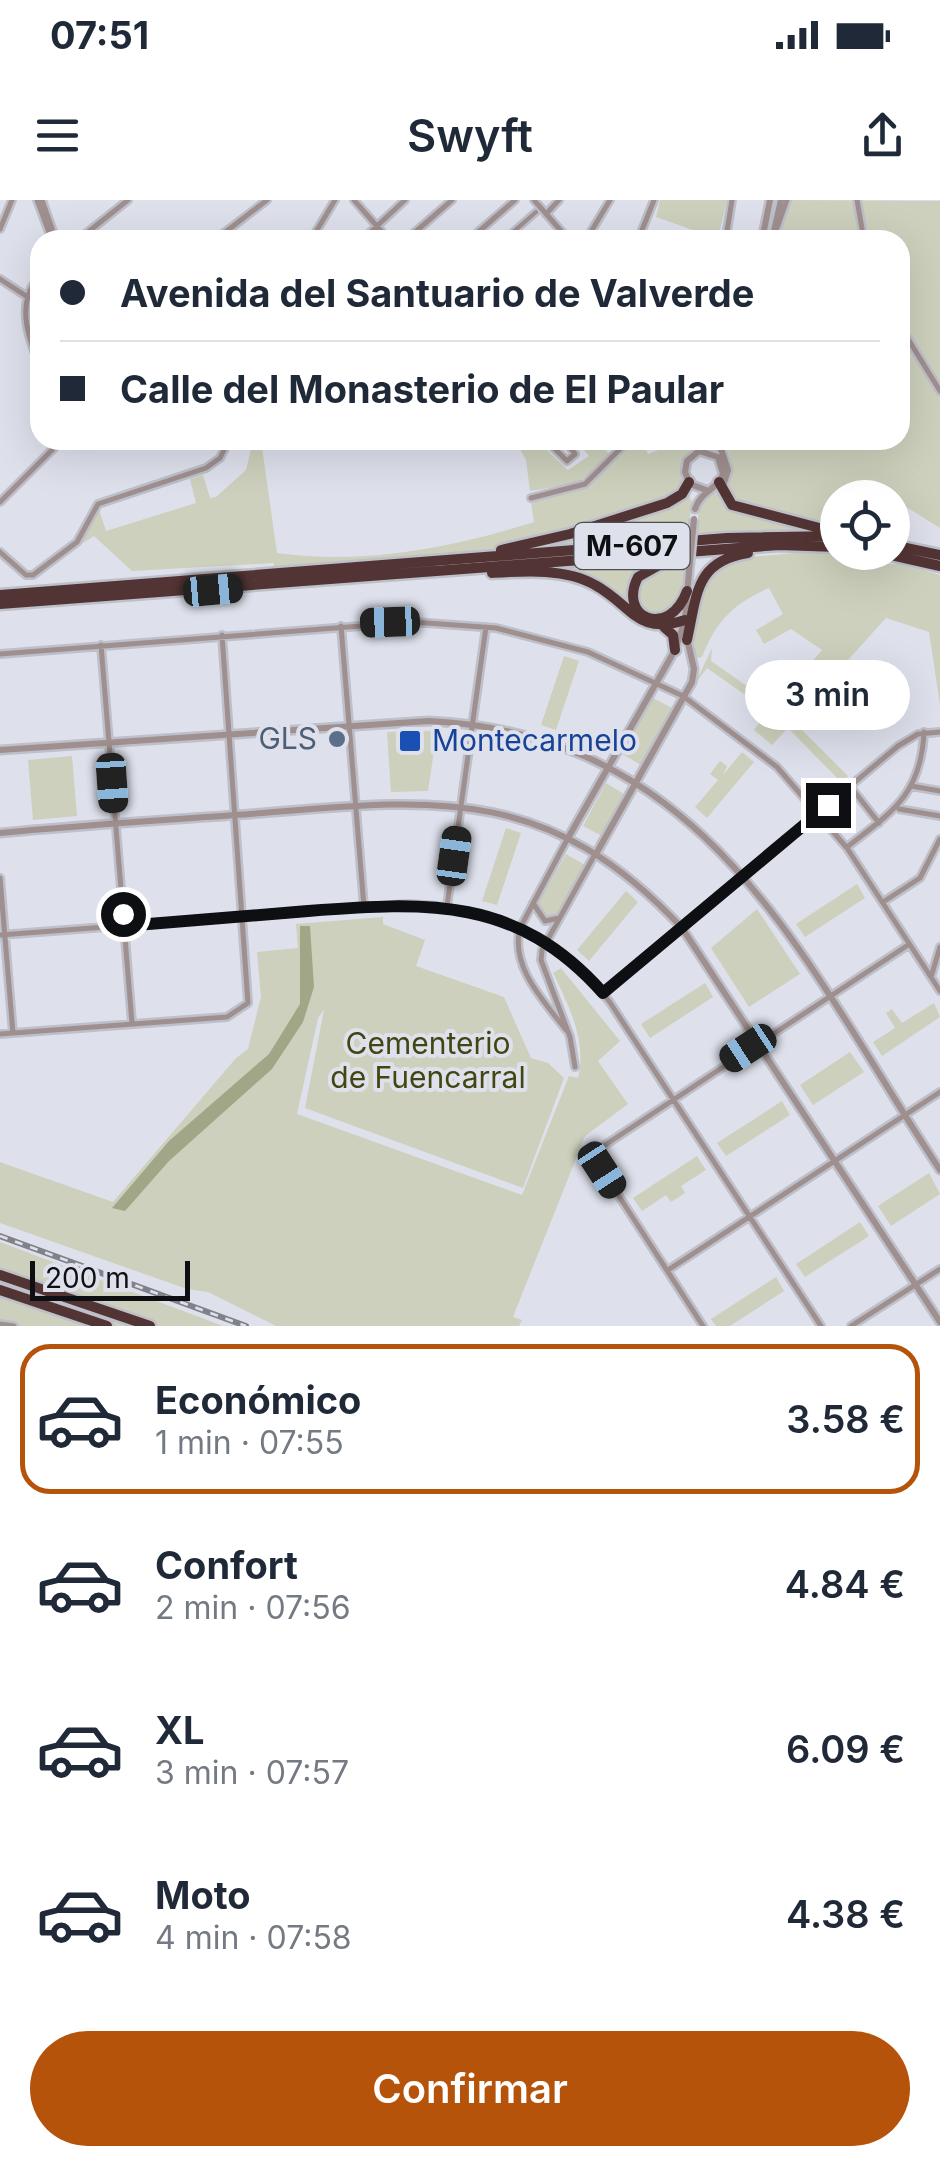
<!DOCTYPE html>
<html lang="es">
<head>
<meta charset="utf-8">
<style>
	body { margin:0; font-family:Inter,sans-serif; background:#f2f2f3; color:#1f2937; height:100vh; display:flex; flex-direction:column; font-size:38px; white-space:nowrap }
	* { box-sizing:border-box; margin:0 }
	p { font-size:32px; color:#747a83 }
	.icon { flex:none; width:55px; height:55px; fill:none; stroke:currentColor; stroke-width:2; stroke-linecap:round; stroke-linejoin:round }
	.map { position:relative; height:1126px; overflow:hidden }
	.details { display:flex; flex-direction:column; background:#fff; flex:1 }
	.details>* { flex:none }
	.guide { position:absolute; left:30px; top:30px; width:880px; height:220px; border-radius:30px; box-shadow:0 10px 40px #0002; display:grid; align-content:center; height:220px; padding:0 30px; background:#fff }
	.controls { position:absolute; left:820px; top:280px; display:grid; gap:20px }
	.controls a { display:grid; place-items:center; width:90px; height:90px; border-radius:50%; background:#fff; box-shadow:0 10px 40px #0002; font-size:50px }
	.scale { position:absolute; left:30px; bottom:25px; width:160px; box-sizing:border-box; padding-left:10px; border:5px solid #0e0f12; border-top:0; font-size:28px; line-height:35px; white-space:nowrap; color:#0e0f12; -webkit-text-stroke:8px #dee1ec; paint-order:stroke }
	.end { position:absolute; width:45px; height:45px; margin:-22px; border:12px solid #0e0f12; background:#fff; box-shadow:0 0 0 5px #fff }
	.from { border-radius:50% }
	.bubble { position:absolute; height:70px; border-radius:35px; background:#fff; box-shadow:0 10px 40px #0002; font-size:32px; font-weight:600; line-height:70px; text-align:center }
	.car { position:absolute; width:30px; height:60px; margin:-30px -15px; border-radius:12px; box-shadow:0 0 8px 2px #0007; background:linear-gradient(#222 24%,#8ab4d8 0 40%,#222 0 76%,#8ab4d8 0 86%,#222 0) }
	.guide b { display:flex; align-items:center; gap:35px; height:95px; font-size:38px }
	.guide b+b { border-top:2px solid #e0e1e3 }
	.guide i { width:25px; height:25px; background:#1f2937 }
	ul { padding:18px 0 0; list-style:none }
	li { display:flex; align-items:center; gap:30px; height:150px; margin:0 20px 15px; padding:0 10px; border:5px solid transparent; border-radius:30px }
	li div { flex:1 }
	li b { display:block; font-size:38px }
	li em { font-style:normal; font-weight:600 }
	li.current { border-color:#b45309 }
	li>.icon { width:90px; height:90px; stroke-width:1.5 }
	.action { display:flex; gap:20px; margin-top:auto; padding:20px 30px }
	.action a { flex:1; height:115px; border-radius:60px; background:#b45309; color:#fff; font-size:40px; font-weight:600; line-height:115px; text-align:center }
	.status { display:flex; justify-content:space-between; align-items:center; height:70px; padding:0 50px; background:#fff; direction:ltr }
	.status svg { height:28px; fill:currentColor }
	header { display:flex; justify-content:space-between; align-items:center; height:130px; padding:0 30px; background:#fff; font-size:45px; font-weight:600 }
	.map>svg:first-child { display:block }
	.green { fill:#cdd0bc }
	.forest { fill:#a1a686 }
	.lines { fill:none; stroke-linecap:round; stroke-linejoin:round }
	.pedestrian-tunnel { stroke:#bfc2cb; stroke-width:4; stroke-dasharray:4 2; stroke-linecap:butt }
	.pedestrian-casing { stroke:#bdbfc9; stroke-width:9 }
	.minor-casing { stroke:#bdbfc9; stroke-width:10 }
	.tertiary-casing { stroke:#bdbfc9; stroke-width:11 }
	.motorway-casing { stroke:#bdbfc9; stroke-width:15 }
	.pedestrian { stroke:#9f8f8e; stroke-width:4 }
	.minor { stroke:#9f8f8e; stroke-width:5 }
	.tertiary { stroke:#9f8f8e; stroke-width:6 }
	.motorway { stroke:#533434; stroke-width:10 }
	.rail-casing { stroke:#80828a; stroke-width:6 }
	.rail { stroke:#dee1ec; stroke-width:2.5; stroke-dasharray:8; stroke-linecap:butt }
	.tertiary-bridge-casing { stroke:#bdbfc9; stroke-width:11; stroke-linecap:butt }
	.tertiary-bridge { stroke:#9f8f8e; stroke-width:6 }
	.route { stroke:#0e0f12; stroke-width:12 }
	.service-dot { fill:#5c6f8a; stroke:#dee1ec; stroke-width:4 }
	.transit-dot { fill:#1a4fb4; stroke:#dee1ec; stroke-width:4 }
	.labels { text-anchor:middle; stroke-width:8; stroke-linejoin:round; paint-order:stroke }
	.shield { fill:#dee1ec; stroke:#4c4e53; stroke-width:2.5 }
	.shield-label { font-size:28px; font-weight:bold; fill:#0e0f12 }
	.service-label { font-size:30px; fill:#4e5e75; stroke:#dee1ec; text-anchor:end }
	.transit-label { font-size:30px; fill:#164399; stroke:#dee1ec; text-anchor:start }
	.park-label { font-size:30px; fill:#424610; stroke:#dee1ec }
</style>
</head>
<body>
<div class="status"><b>07:51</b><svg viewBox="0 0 49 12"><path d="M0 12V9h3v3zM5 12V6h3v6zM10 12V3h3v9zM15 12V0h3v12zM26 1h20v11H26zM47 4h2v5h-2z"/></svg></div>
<header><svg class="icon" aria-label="menu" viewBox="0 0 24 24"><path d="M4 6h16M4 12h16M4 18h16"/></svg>Swyft<svg class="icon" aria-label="share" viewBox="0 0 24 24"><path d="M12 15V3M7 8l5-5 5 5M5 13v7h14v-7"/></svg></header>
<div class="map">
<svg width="940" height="1126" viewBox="0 0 940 1126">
	<rect width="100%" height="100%" fill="#dee1ec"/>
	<path class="green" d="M660,0H727L718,39L656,17Z
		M791,0L940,1V328L892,298H838L837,326L813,325L735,303L728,291L732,266L725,240H900V40H777Z
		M253,240H261L277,353C364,365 451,348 534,322L531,302L589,287L635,240H642L648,254L684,240H708L683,259L684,285L678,294C637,308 596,324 555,336C465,361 366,363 273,368L274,363L132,371L94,336L80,345L99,309L106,331L196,303L190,279L203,275L210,298L216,297L246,270Z
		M515,240H536L568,270L589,256L575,240H607L602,245L610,255L578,283L530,291L526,260Z
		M715,291L727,306L805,330L698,337V308L705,294Z
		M688,293L692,302L688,337L523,349Z
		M814,351L831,352L857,364H904L940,375V505L929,432L886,418L793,521L848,576L843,584L788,528L772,545L754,530L768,511L707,468L695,484L712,448L711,461L774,505L822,450L791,429L764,444L756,430L783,414L769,388C734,403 716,421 702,457L697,458L690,444L704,382L729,359Z
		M654,359C637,372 625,384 631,406L605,388L550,367Z
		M686,359V386L676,409L654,417L638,407C634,374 656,365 686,359Z
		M564,456L579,461L556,530L541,525Z
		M653,498L672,508L641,565L622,554Z
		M437,531L428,591L391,592L387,532Z
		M742,552L754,562L707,618L695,607L718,580L710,574L720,561L727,566L723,575Z
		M72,556L77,616L33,620L28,560Z
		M606,583L624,594L602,636L583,626Z
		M506,628L521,633L497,705L482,701Z
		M566,654L585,665L557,714L543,718L538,704Z
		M857,684L865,698L805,737L796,724Z
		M626,691L638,702L589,761L577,750Z
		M757,709L800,774L749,807L711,748Z
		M383,717V724L425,740L416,766L504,797L531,858L548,863L564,878L523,988L305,908L324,810L318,818L297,914L522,995L569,876L578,878C587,841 569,806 553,773L561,768L620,841L598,861L628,904L585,936L513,1117L522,1120L519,1126H276L208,1092L187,1089L0,1023V962L113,1002L236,858L248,849L261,797L257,752L298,748L296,724Z
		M705,783L713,797L650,838L641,824Z
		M934,803L940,817L882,856L873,842L895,828L886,813L892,809L902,823Z
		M850,852L864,872L813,905L800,885Z
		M782,901L790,915L726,956L717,943Z
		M697,956L706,970L681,986L685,993L671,1002L666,995L642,1011L633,998Z
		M929,973L940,994L891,1026L878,1006Z
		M860,1022L869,1036L805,1077L796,1064Z
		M0,1042L223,1126H0Z
		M776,1077L784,1091L730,1126H716L711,1119Z"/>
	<path class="forest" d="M300,726H310L314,787L303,822L272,869L169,961L125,1011L112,1008L169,941L269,854L300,804Z"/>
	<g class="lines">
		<path class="pedestrian-tunnel" d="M478,39V40"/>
		<g class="pedestrian-casing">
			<path id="pedestrian" d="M504,40L536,12"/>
		</g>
		<g class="minor-casing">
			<path id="minor" d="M37,0L52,40
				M42,0L56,40
				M354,0L389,40
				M534,0L569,40
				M732,0L727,31L737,40
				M857,0L864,40
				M546,14L559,0
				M777,28L787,0
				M0,29L12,0
				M78,40L128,0
				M215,40L267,0
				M311,40L335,0
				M362,40L405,0
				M406,40L452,0
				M469,40L515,0
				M586,40L610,0
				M638,40L654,0
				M40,75C15,104 28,135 40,167
				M0,79L26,96
				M900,126L940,191
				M546,240L567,261L575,254L565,240
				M531,298L585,284L629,240
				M0,302L62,240
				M0,352L26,375H33L77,342L98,304L206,268L220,258L229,240
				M341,426L364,707
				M101,445L132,823
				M0,454L413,422L496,428L588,452L683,496L777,567L847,648L940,791
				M850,586L879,623
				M911,586L940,591
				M899,609L940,616
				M847,647C892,612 921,595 924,532
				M0,678L13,833
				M883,702L920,678L940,639
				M533,703L545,721L559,718
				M447,706L486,427
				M0,735L407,704C488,706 557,737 609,801L821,1126
				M931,777L940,747
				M603,793L898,546L918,534L940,532
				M566,830C544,801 510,767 520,728L568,638
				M0,834L227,817L248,803L222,435
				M575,867L570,837L541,760L542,750L594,656
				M668,1070L940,892
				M0,1124L14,1126
				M703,1126L602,970V947L908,745
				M851,1126L940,1069"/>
		</g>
		<g class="tertiary-casing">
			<path id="tertiary" d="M762,40L770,0
				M772,40L781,0
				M719,243L728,270L722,289
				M695,309C701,291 717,290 723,274L718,257L699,251L687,261L685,272L690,284L706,290
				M685,420L689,372
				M0,550L429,521C712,535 804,764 940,970
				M0,633C83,625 167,620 250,614C431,599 546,582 682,728L940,1122
				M568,638L675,450L685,420
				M596,654L692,482L694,469L687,438"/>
		</g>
		<g class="motorway-casing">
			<path id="motorway" d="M719,282L732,305L827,330
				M892,345L940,355
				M501,350L570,334L667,303L682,294L689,282
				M878,352L940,366
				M672,358L638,377C617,418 669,440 687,391
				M492,373C524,371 566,368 595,385C632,405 637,436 685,420
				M0,395L727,338L838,336
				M0,404L779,345L838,347
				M664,427L673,435L675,450
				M687,440C697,395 695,361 748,353
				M0,1075L150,1126
				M0,1090L107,1126"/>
		</g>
		<use href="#pedestrian" class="pedestrian"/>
		<use href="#minor" class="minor"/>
		<use href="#tertiary" class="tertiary"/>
		<use href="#motorway" class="motorway"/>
		<g class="rail-casing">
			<path id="rail" d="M0,1036L246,1126"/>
		</g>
		<use href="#rail" class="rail"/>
		<g class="tertiary-bridge-casing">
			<path id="tertiary-bridge" d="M689,372L694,319"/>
		</g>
		<use href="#tertiary-bridge" class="tertiary-bridge"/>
	</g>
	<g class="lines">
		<path class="route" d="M123,714L124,726C186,721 247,716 308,711C427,702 517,696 603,793L828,605"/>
	</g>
	<circle class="service-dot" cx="337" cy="539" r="10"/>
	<rect class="transit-dot" x="398" y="529" width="24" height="24" rx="5"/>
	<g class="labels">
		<rect class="shield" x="574.5" y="323" width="115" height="46" rx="8"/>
		<g class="shield-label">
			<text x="632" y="356">M-607</text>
		</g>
		<g class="service-label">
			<text x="317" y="549">GLS</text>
		</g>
		<g class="transit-label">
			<text x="432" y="551">Montecarmelo</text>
		</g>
		<g class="park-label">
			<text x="428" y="854">Cementerio<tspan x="428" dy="34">de Fuencarral</tspan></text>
		</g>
	</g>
</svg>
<div class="controls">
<a><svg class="icon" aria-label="locate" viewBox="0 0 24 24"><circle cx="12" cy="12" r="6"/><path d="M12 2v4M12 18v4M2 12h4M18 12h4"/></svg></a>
</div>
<div class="scale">200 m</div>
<i class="end from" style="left:123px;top:714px"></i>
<i class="end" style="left:828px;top:605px"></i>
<div class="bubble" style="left:745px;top:460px;width:165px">3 min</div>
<i class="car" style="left:213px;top:390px;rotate:85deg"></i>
<i class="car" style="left:390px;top:422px;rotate:268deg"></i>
<i class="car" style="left:112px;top:583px;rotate:176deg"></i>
<i class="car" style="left:454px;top:656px;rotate:8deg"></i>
<i class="car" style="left:748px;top:848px;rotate:237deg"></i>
<i class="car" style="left:602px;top:970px;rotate:147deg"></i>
<div class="guide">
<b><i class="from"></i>Avenida del Santuario de Valverde</b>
<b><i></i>Calle del Monasterio de El Paular</b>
</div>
</div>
<section class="details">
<ul>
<li class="current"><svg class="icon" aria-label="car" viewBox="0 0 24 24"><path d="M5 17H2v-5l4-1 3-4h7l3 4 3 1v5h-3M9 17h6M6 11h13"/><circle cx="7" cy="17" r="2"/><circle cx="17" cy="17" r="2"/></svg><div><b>Económico</b><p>1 min · 07:55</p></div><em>3.58 €</em></li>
<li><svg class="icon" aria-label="car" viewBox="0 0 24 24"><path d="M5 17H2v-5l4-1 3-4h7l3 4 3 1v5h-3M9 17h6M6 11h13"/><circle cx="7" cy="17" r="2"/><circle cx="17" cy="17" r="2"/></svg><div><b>Confort</b><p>2 min · 07:56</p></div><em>4.84 €</em></li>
<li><svg class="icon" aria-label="car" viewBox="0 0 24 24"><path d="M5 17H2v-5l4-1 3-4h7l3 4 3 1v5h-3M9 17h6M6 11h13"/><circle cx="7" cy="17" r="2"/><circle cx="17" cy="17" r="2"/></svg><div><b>XL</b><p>3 min · 07:57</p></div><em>6.09 €</em></li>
<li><svg class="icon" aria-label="car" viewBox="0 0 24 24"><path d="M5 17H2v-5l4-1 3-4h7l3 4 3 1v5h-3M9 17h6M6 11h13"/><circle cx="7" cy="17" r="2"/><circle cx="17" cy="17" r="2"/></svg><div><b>Moto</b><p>4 min · 07:58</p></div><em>4.38 €</em></li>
</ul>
<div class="action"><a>Confirmar</a></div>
</section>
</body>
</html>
